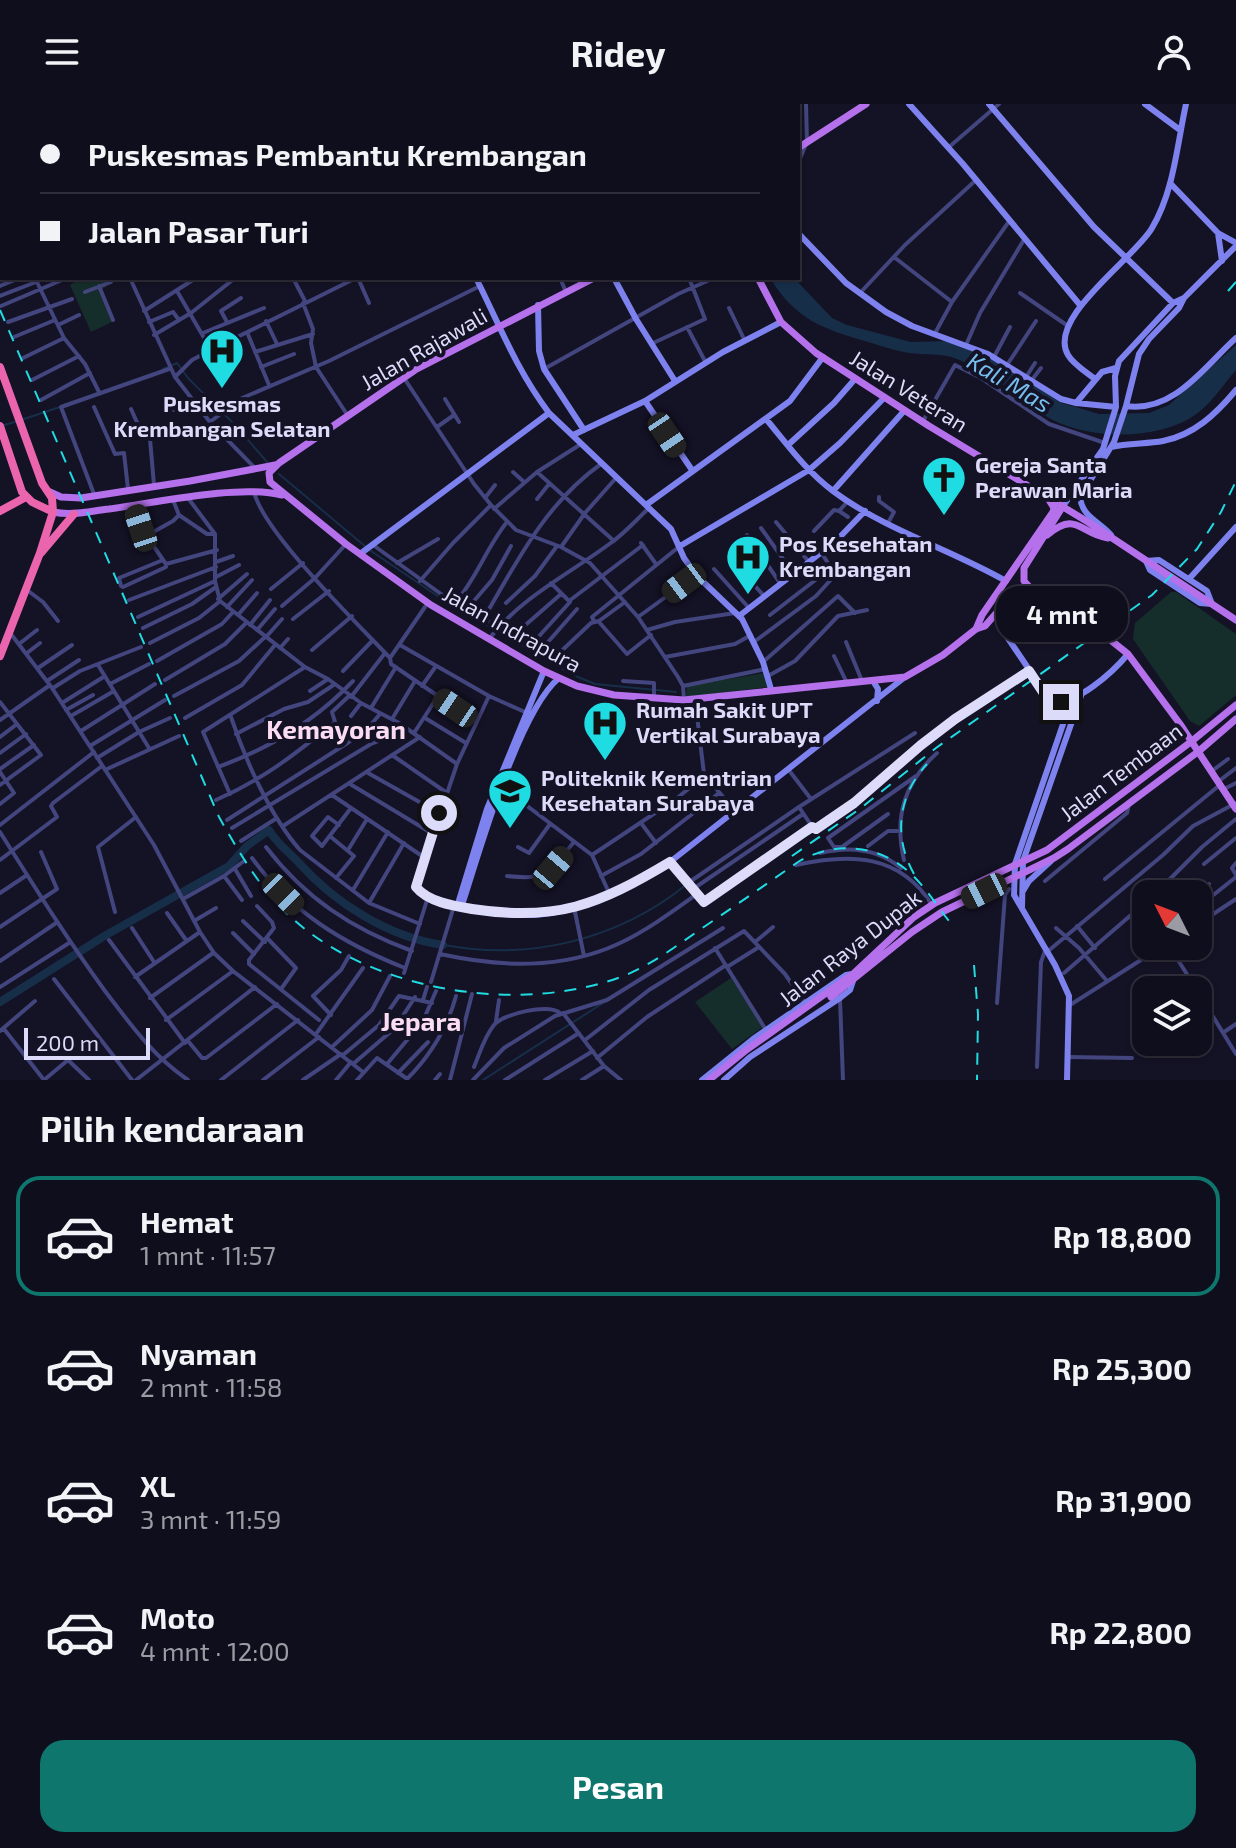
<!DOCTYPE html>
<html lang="id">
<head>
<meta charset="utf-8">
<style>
	body { margin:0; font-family:"Exo 2",sans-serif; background:#181725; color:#f1f3f6; height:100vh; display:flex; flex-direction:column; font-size:30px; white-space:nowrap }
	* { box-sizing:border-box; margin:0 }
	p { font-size:26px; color:#9b9ca3 }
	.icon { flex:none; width:44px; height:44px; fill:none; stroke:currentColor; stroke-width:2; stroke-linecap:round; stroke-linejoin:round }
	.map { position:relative; height:976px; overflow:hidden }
	.drawer { display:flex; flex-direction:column; background:#0f0e1c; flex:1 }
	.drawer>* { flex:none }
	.hud { position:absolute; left:0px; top:0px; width:800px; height:176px; box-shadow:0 2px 6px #0004,0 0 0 2px #2f2e3b; display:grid; align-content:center; height:176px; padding:0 40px; background:#0f0e1c }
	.needle { width:52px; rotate:312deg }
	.tools { position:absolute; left:1132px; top:776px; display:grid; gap:16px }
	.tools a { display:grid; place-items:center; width:80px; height:80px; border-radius:16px; background:#0f0e1c; box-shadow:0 2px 6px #0004,0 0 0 2px #2f2e3b; font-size:40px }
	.scale { position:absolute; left:24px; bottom:20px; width:126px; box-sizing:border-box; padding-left:8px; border:4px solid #dcdbfa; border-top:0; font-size:22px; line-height:28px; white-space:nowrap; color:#dcdbfa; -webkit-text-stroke:6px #141225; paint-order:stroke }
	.end { position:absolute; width:36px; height:36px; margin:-18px; border:10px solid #dcdbfa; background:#111; box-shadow:0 0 0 4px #111 }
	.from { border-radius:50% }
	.bubble { position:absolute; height:56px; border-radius:24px; background:#0f0e1c; box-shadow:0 2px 6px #0004,0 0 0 2px #2f2e3b; font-size:26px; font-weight:700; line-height:56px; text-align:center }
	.car { position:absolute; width:24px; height:48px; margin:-24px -12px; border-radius:10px; box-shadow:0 0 6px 2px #0007; background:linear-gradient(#222 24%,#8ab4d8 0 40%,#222 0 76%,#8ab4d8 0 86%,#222 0) }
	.hud b { display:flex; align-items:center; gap:28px; height:76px; font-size:30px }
	.hud b+b { border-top:2px solid #2f2e3b }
	.hud i { width:20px; height:20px; background:#f1f3f6 }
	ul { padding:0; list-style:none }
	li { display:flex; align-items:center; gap:24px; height:120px; margin:0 16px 12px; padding:0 24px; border:4px solid transparent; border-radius:24px }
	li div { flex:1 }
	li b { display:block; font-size:30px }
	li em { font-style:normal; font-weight:700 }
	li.current { border-color:#0f766e }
	li>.icon { width:72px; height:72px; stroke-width:1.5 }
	h2 { padding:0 40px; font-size:36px; line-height:96px }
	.button { display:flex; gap:16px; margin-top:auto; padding:16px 40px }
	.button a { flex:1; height:92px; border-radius:24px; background:#0f766e; color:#fff; font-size:32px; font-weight:700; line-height:92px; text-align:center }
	header { display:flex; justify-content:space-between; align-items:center; height:104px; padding:0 40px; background:#0f0e1c; font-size:36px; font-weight:700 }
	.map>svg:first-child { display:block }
	.green { fill:#162e2b }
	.water { fill:#172e49 }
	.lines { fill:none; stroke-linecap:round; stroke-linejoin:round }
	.stream { stroke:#172e49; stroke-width:2 }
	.river { stroke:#172e49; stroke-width:8 }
	.street { stroke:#43457e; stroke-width:4 }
	.secondary { stroke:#7e82ee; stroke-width:6 }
	.primary { stroke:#b570ec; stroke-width:7 }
	.highway { stroke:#eb65ae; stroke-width:8 }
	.rail { stroke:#1fdbe2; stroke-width:2; stroke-dasharray:12 10; stroke-linecap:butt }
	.route { stroke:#dcdbfa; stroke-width:10 }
	.labels { text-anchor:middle; stroke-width:8; stroke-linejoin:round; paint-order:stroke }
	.street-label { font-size:22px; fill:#dcdbfa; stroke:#141225 }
	.poi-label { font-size:22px; font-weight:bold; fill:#dcdbfa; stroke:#141225; text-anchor:start }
	.water-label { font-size:24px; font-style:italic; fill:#76beed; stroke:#141225 }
	.quarter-label { font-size:26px; font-weight:bold; fill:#fbdcf2; stroke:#141225 }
</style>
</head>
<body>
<header><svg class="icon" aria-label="menu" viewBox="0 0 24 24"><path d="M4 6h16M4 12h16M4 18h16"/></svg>Ridey<svg class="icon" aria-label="person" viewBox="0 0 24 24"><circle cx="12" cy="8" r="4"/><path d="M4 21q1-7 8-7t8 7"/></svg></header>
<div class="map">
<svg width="1236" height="976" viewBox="0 0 1236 976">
	<rect width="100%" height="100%" fill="#141225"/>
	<path class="green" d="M80,174H103L107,182L101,186L112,218L91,228L70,181Z
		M1171,488H1176L1236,530V591L1199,622L1190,617L1133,535L1135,519Z
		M764,569L768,583L686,593L687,582Z
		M731,874L763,923L732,945L695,898Z"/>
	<path class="water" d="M770,174H794L832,214L847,221L911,238L950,237L968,241L1062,299L1099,310L1149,309L1169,301L1236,241V266C1223,281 1211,300 1195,311C1156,338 1083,336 1044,311C1015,292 990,267 957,255C943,249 925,251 909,249C896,247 882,242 868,238C823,225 796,216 770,174Z"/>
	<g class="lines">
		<path class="stream" d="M163,265L177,259L188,274L235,321L267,358
			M24,315L60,303
			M1,322L18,317
			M279,370L366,443
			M371,447L451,501L573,571L595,580L676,588
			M444,841C530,857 617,836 686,781
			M483,976L603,899"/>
		<path class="river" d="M0,898L106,831L229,762L247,742L269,726C276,739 289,748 299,759C335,799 388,833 443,841"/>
		<path class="street" d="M6,0L7,2
			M51,0V2
			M76,0L77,2
			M195,0L196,2
			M654,0L655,2
			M718,0L719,2
			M15,2L20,0
			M30,2L35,0
			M95,2L99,0
			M429,2L430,0
			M457,2L459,0
			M746,2L750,0
			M783,2L787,0
			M0,24L2,23
			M0,42L1,41
			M949,43L999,0
			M0,58L2,57
			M798,59L807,38L806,0
			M0,81L2,80
			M0,88L2,87
			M0,103L2,108
			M0,113L2,112
			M0,130L2,129
			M0,142L2,141
			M0,153L2,152
			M894,153L952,198
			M0,163L2,162
			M35,174L64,234L85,260L99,288
			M130,174L175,273L210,318L255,364
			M293,174L305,197
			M358,174L369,199
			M560,174L566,188
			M132,176L145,174
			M0,182L20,174
			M99,182L113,216
			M177,187L211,246
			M85,188L111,178L112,174
			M860,189L905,141L976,76
			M1020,189L1068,222
			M0,192L36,178
			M303,199L313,225L311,239L316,263L348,312
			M1,202L62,176
			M729,204L745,237
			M144,207L196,174
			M266,217L277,240
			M8,218L72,195
			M149,218L173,208L179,216
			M227,218L221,207L241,194
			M58,221L79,211
			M687,223L706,259
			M247,228L269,281
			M203,229L264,204
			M154,231L191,209L235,174
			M934,231L952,198L1010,116
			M14,233L55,216
			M651,240L705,215L689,174
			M966,241L980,209L1025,134
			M255,248L313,230
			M994,253L1010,223
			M23,254L64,234
			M1007,261L1036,217
			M261,263L294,250
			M544,265L678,190L714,174
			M175,273L192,256L211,246L356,174
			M1026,273L1035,259
			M404,274L474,380L491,401L516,426L561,443L590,459L638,513L678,573L683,582L684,596
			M32,276L79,252
			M1031,277L1041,264
			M445,295L459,318
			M41,296L90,269
			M94,303L115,350L124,349L128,385
			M131,305L140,325L150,335L154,381
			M174,306L190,293
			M923,317L955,261L981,274L1049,320L1105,339
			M210,318L240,295L329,257L480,182
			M437,323L454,311
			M513,368L524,378
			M537,368L614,437
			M254,388C264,429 357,519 390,554L391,560L476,618
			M94,390L61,303L169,265
			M879,393V397L894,408L888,419
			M188,394L215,430V477L220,497L305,563L328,575L361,599L399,619L457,660
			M485,394L495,381
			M537,395L549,380
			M173,396L179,411L207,430H215
			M134,401L141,424L166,460L217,446
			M494,405L537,368L581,340
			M848,413L839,407L848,397
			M776,418L809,458
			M761,424L793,469
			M814,427L834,406L839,407
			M747,431L780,479
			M146,432L173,417L179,411
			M641,439L656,460
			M373,441L441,490L554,554L569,560
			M561,443L585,409L616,374
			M163,456L119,474L121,482L123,483L166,463V461
			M216,458L233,452
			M397,459L438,435
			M714,465L749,504
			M745,471L764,492
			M216,473L239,461
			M420,477L453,439L491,401
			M551,479L569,497L643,441
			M271,485L303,459
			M27,486L43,498L58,517
			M218,495L247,470
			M129,496L216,463
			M455,499C477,474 486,444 507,418
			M506,499L535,472L557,442
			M282,502L315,474L346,440
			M227,503L252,476
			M467,505L492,476L511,442
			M238,511L257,489
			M770,511L831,464L821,448
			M138,513L215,477
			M638,513L696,471
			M484,514C517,457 546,399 601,360
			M293,515L329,487
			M594,517L592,513L680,442
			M599,518L627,550L651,531
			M250,521L270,496
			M143,524L192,500L216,483
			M257,526L275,505
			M647,526L675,518L735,509
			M11,530L52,584L154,741L200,828L214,849L233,867L363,968
			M266,533L282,515
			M517,533L522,524L561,490
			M489,535C521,493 571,469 612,438C626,428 637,415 649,404
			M754,538L816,492L836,470
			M846,538L862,577
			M150,539L199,514L219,498
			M19,540L37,526
			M400,541L489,592L525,608
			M531,541L570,498
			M280,544L288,535
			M312,546L352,512
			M541,546L577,505
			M27,549L40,539
			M834,552L846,577
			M665,553L735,540L751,531
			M390,554L427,500
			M554,554L591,519L599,517L625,498
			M157,557L222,520L233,508
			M763,558L838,492L855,509
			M98,561L149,644
			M38,564L72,541
			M343,567L373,536
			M768,572L795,557L838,512L867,506
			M165,576L225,540L247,518
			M47,577L79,556
			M623,577L654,579V593
			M110,580L149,560
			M422,582L436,562
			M683,582L766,565
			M53,584L80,567L141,543
			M310,587L328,575
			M174,592L239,557L265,533
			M351,593L385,549
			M695,595L704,670L734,706
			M0,598L41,651L0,681
			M62,599L105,572
			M371,604L396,563
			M66,606L93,591
			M71,612L114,587
			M351,612L361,599
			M231,613C245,655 270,712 300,746L369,799L420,820
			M185,614L242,581L275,541
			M425,614L466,639
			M392,615L415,577
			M0,616L50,581
			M81,627L155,580
			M414,629L438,592
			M236,630L284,605L308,598L335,580
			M0,633L17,620
			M90,642L165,596
			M0,649L26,630
			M392,651L447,689
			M97,654L139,628L170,614
			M218,663C268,645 316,616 353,577
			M0,665L34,641
			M788,665L811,695
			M105,666L179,632
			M1212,667L1228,655
			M0,668L14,689L0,700
			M368,669L439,709
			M1219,677L1236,664
			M350,680L433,730
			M502,683L592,751L610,791
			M1224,685L1236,679
			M230,690L203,628L305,563
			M332,691L425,754
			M216,696C264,675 295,650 335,618L332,608L349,592
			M799,703L813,724L816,725L854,699L921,641L955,615L1029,567
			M888,710L842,743H834L828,734L916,672
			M227,716L349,638L367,625L380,610
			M641,719L656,739
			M0,721L94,648
			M339,721L328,713L312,732L322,742L351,704
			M283,722L420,633
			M232,724L371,640L386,634L399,619
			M0,728C34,782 67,835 105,887C131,921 152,951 188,976
			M331,733L354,752L336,774
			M241,737L277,714
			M868,742L888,727H897
			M266,743C305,794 352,825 412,847
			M518,743L529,749L550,720
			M348,746L367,715
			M820,749C849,742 877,744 901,764
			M592,751L676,695L704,672
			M252,754C291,808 344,840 405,864
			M0,756L57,713L51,702L53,699L102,662
			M904,756C894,713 904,679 937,649
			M670,758L704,798L812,723
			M1236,759L1232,764L1236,771
			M1204,760L1236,734
			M796,761C851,749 900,750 932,801
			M235,765L251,792
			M224,772L242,796
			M507,772C549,777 548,769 574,738
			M601,772L641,750L719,689
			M1105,775L1221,680
			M1045,777L1127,709L1129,700
			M688,779L799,703L915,629
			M693,785L803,710
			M353,786L388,728
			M0,789L27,771
			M1155,790L1202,743L1236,715
			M1198,791L1209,780
			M183,795L224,772L244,757
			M369,799L404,739
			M1202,800L1236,773
			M257,802L272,818L274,824L249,856V860L319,916
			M457,803C443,799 422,795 416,781L457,660L489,592
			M574,803L584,852
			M115,808L98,743L136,713
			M167,809L186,836
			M1130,812L1140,829L1146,830
			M194,817L216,804
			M243,817L265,838
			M1198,820L1236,795
			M1077,822L1095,844
			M0,823L57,785L41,748
			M132,824L154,858
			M1056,824L1079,844L1107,877
			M233,829L254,850
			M268,835L296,864L281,885
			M109,836L185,939
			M755,838L773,823
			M1169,842L1197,886
			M715,844L766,926
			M1047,848L1163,751L1193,722L1236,699
			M440,850C500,863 561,866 618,840C646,827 672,808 697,790
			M0,857L56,819
			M727,863L759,843
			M404,869L428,793
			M1064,869L1146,798
			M135,873L200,828
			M54,875L132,976
			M431,878L454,802
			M0,883L69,839
			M1198,888L1236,950
			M150,894L213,849
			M840,895L843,976
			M423,896L427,883
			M997,899L1005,791L1009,785
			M1070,901L1163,842
			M563,909L604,962L621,976
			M331,911L313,892L341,866L349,852
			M166,916L233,867
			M496,917L499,896
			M4,925L44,976
			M0,927L35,897
			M1224,928L1236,920
			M316,930L363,864
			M585,936L649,886L744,827L785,870L805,899
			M188,937L202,954H206L277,900
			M332,943L372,906L390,872
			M343,951L379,921L399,892L432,899
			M1068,953L1132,954
			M597,954L647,913L726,861
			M353,960L395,924L415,893
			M387,960L423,917L436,887
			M474,963C480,949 484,933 494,921C502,910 549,899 560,909
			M1037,963L1041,858L1045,847
			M398,969L428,938
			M407,975C431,951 447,925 456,892
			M44,976L68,956L89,976
			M136,976L255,883
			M221,976L298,916
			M263,976L319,933
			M303,976L341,950
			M336,976L351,958
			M357,976L377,954L406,974
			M435,976L440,970
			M450,976L472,890
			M473,976L504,944L555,912L607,896L723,824
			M505,976L579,929
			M545,976L593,947
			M582,976L604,962"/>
		<path class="secondary" d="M267,0L268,2
			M521,0L522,2
			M909,0L963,60L1080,201
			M989,0L1094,123L1173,199
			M1145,0L1180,26
			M1170,79L1218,129L1236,139
			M798,129L846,179L886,208L912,222L988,250L1061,295L1076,299L1116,303
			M1218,129L1222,157
			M476,174C500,222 516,265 549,309L671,425L684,454L696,471L742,515L763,558L771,585
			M614,174L636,215L675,277
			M538,201L539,247L544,265L584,326
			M1095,275C1086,268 1073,260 1068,251C1046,214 1135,154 1152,124C1174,87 1177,41 1186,0
			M645,297L692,366
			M1076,299L1102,268L1116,264
			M1126,302C1174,309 1204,263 1236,234
			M766,315C787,340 806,367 833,387C885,426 950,445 1006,477
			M573,331L645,297L723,248L781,218
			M788,341L834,299L855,275
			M1111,343C1128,339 1146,340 1163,337C1194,331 1216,310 1236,286
			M833,387L904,307
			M1045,390L1062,391L1072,386
			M646,401L790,297L823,253
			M1063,402L1103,345L1116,303L1115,272L1119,257L1173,199L1184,194
			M1111,431C1099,417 1082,413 1080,393L1114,338L1126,302L1139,250L1149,235L1179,204L1184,194L1236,142
			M680,442L809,366L840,339L884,294
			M360,450L549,309
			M1159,456L1207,487L1212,500L1200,499L1150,466L1146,457Z
			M1189,475L1236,423
			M1002,504L1003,527L1051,598C1076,602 1113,568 1128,550
			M739,512L836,437L865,407
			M544,567L487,705L457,803C477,806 498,811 519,811C574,813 624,785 670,758L905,573
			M873,577L878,585L877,597
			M1023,787L1029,777L1051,757
			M1022,803L1023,757L1082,589
			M461,804C479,750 518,608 559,574
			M702,976L753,935L846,871L852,870
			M724,976L750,953L840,894L850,886L853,877
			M1067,976L1069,892L1055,861L1014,791L1015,760L1072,594"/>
		<path class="primary" d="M798,44L866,0
			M594,174L415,266L279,359L269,369L270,378L346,440L431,501L544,567L577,582L614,591L684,596L905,573L943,551L976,525L985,522L1014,489L1023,487L1035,489
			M758,174L781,218L816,249L929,322L1088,418L1236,516
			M50,388L61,393L81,394L190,377L275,361
			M1063,402L1024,464V477L1035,489L1108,534L1128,550L1180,620L1236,705
			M53,408C72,412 90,407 109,405C155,399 238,380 282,391
			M1047,431C1077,406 1080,430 1108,434
			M976,525L982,511L1053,408L1054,404L1049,396
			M831,893L912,828L942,808L1054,754L1068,745L1199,647L1236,615
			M709,976L745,947L853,870L914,813L935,799L1047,746L1192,637L1236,601"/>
		<path class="highway" d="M0,263L42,379L52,394L53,408L40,449L0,552
			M0,322L22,388L32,398L53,408
			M0,407L26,393
			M41,449L74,410"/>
		<path class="rail" d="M1228,187L1236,178
			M0,206L219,713C240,750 262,788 294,816C377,889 524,911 626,871C652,860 675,843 698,827C732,804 765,781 798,758C833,737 878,740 909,768C925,782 936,801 949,817
			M792,752L861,704L936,644L1152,491L1197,445L1221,408L1236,377
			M914,770C893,733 898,691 927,660
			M974,861L978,910L977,976"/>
	</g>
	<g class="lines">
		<path class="route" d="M439,709L416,783C428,798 454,802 472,805C557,818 598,801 670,758L704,798L803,729L812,723L816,725L854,699L921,641L955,615L1029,567L1049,597L1061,598"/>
	</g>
	<defs>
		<g id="hospital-pin" transform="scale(2.3)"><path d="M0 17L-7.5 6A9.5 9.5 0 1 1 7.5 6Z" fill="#1fdbe2" stroke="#141225"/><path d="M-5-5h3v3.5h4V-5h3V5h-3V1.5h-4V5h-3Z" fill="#111"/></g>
		<g id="church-pin" transform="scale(2.3)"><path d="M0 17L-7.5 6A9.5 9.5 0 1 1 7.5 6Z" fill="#1fdbe2" stroke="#141225"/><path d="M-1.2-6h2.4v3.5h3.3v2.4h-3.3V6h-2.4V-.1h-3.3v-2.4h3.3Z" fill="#111"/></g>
		<g id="university-pin" transform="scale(2.3)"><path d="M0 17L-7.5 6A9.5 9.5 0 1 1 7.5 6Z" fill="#1fdbe2" stroke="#141225"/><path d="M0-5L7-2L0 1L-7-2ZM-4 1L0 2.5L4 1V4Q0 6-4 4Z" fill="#111"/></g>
	</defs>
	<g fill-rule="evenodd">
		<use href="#hospital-pin" x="222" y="247"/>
		<use href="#church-pin" x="944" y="374"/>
		<use href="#hospital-pin" x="748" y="453"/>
		<use href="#hospital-pin" x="605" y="619"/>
		<use href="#university-pin" x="510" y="687"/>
	</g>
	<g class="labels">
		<g class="street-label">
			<text transform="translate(424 245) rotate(-30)" y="8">Jalan Rajawali</text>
			<text transform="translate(909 287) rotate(32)" y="8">Jalan Veteran</text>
			<text transform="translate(512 525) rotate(29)" y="8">Jalan Indrapura</text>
			<text transform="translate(1121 668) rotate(-37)" y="8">Jalan Tembaan</text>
			<text transform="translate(850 844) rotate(-38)" y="8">Jalan Raya Dupak</text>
		</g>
		<g class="poi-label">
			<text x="222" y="308" text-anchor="middle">Puskesmas<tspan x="222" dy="25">Krembangan Selatan</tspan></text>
			<text x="975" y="369">Gereja Santa<tspan x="975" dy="25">Perawan Maria</tspan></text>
			<text x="779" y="448">Pos Kesehatan<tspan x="779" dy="25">Krembangan</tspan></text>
			<text x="636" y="614">Rumah Sakit UPT<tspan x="636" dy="25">Vertikal Surabaya</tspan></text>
			<text x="541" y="682">Politeknik Kementrian<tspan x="541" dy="25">Kesehatan Surabaya</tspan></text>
		</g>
		<g class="water-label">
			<text transform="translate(1009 279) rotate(31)" y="8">Kali Mas</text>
		</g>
		<g class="quarter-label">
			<text x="336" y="635">Kemayoran</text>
			<text x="421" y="927">Jepara</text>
		</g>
	</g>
</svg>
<div class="tools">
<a><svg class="needle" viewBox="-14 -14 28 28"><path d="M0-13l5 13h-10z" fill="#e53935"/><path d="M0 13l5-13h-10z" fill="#9b9ca3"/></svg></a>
<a><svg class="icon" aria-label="layers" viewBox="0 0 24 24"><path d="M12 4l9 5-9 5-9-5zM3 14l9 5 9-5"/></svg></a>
</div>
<div class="scale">200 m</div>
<i class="end from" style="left:439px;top:709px"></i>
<i class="end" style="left:1061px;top:598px"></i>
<div class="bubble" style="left:996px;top:482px;width:132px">4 mnt</div>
<i class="car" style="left:667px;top:331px;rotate:146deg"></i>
<i class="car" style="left:141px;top:424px;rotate:342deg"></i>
<i class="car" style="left:684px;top:479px;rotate:233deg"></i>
<i class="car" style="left:455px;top:604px;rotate:304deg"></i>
<i class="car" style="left:553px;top:764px;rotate:40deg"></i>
<i class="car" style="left:984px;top:787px;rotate:244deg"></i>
<i class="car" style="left:283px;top:790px;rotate:135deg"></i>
<div class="hud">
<b><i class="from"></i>Puskesmas Pembantu Krembangan</b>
<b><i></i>Jalan Pasar Turi</b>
</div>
</div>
<section class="drawer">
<h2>Pilih kendaraan</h2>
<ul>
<li class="current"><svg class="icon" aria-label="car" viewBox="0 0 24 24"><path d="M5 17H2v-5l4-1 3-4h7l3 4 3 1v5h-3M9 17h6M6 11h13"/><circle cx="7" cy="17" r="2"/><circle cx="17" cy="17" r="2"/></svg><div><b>Hemat</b><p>1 mnt · 11:57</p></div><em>Rp 18,800</em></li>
<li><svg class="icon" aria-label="car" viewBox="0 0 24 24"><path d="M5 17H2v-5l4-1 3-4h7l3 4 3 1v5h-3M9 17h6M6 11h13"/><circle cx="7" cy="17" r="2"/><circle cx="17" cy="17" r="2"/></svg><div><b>Nyaman</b><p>2 mnt · 11:58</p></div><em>Rp 25,300</em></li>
<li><svg class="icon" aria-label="car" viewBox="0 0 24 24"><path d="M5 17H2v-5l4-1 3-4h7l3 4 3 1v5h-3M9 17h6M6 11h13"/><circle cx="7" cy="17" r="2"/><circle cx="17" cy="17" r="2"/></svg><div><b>XL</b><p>3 mnt · 11:59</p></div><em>Rp 31,900</em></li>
<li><svg class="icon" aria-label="car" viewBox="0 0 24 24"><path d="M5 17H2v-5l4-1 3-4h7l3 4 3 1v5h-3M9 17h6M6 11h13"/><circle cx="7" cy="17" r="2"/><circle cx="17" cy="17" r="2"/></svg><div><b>Moto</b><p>4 mnt · 12:00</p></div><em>Rp 22,800</em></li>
</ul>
<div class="button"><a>Pesan</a></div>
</section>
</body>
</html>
